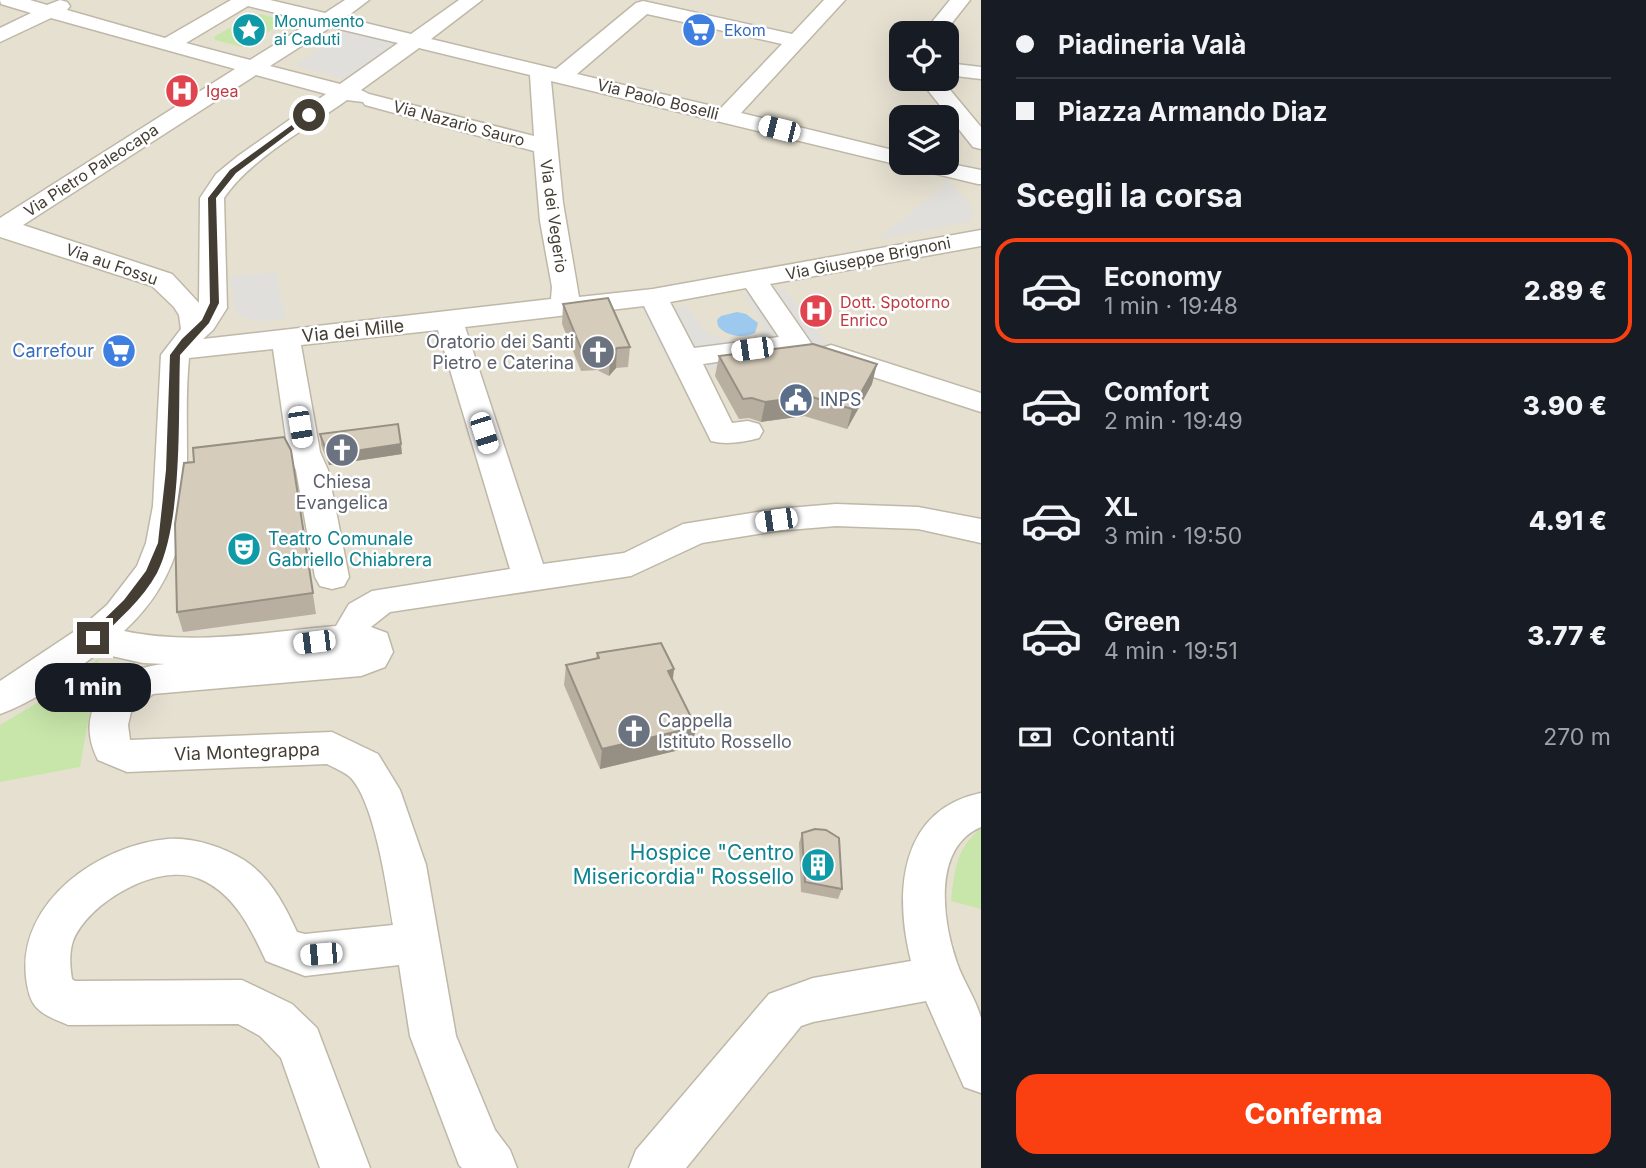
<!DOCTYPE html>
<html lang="it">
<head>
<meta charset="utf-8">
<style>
	body { margin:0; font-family:Inter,sans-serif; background:#20242c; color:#f1f3f6; height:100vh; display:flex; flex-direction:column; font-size:26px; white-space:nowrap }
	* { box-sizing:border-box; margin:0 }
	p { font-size:23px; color:#9ea1a6 }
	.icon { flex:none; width:38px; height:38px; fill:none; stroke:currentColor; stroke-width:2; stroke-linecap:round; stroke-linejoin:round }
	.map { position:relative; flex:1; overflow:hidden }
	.sheet { display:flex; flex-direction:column; background:#171b24; width:665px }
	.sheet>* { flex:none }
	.guide { display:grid; align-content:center; height:154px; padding:0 35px; background:#171b24 }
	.buttons { position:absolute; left:889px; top:21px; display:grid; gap:14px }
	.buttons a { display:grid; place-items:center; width:70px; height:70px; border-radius:14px; background:#171b24; box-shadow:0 7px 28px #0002; font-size:35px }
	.end { position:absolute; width:32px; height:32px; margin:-16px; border:9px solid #433d33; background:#fff; box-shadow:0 0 0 4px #fff }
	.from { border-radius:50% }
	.bubble { position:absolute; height:49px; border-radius:21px; background:#171b24; box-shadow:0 7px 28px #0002; font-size:23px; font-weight:800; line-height:49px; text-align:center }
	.car { position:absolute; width:21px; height:42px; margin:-21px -10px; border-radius:9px; box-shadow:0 0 5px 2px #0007; background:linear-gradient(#fff 24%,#345 0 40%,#fff 0 76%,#345 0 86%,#fff 0) }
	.guide b { display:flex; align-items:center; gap:24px; height:66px; font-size:26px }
	.guide b+b { border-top:2px solid #363941 }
	.guide i { width:18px; height:18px; background:#f1f3f6 }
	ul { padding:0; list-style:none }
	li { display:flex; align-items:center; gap:21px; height:105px; margin:0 14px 10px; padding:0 21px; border:4px solid transparent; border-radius:21px }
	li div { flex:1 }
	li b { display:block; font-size:26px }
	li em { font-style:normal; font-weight:800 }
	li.active { border-color:#fa4011 }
	li>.icon { width:63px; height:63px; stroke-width:1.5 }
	h2 { padding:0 35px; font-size:32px; line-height:84px }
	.pay { display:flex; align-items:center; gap:18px; height:77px; padding:0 35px; font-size:26px }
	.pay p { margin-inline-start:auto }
	.cta { display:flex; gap:14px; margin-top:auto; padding:14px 35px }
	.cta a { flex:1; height:80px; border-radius:21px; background:#fa4011; color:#fff; font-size:28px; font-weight:800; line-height:80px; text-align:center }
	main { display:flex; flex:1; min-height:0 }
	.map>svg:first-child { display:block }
	.residential { fill:#e5e0d0; fill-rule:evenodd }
	.green { fill:#c8e6aa }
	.parking { fill:#e1dfdb }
	.water { fill:#9dc9ef }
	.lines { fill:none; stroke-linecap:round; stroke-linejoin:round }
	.minor-casing { stroke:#bfb8a8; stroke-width:3 }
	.minor { fill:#fff; fill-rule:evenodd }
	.wall { fill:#b8afa1 }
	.shaded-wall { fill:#968f83 }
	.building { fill:#d6ccbb; stroke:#968f83; stroke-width:2 }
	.route { fill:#433d33 }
	.labels { text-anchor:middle; stroke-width:5; stroke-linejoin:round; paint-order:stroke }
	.far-culture-label { font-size:16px; fill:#0d838f; stroke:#fff; text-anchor:start }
	.far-shop-label { font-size:16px; fill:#366cbe; stroke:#fff; text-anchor:start }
	.far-health-label { font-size:16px; fill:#be3a42; stroke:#fff; text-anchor:start }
	.far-street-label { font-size:16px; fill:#433d33; stroke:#fff }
	.street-label { font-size:18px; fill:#433d33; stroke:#fff }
	.worship-label { font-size:18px; fill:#5b616d; stroke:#fff; text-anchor:end }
	.shop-label { font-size:18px; fill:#366cbe; stroke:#fff; text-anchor:end }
	.service-label { font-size:18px; fill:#4e5e75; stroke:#fff; text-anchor:start }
	.culture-label { font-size:18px; fill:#0d838f; stroke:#fff; text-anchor:start }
	.near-culture-label { font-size:21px; fill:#0d838f; stroke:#fff; text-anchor:end }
</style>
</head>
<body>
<main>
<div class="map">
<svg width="981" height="1168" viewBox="0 0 981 1168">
	<rect width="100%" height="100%" fill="#f1ede2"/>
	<path class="residential" d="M0,0H981V1168H0ZM901,33H947V79H901ZM901,117H947V163H901Z"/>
	<path class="green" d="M261,14L286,21L242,47L215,40L214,37L247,18Z
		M99,658L80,767L0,782V725L57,691Z
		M981,828V909L951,901C955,869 955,850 981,828Z"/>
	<path class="parking" d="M347,31L399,44L348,80L294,65Z
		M947,179L973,208L972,221L876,240L937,192Z
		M276,272L285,319L262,322L246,319L235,311L229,277Z
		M784,289L833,351L676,375L643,313L687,306L703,329L713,336L736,341L747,340L762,332L764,325L743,295Z"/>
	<path class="water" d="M737,312L746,314L758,323L755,333C742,338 727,337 718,326L717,320L721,316Z"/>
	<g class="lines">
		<g class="minor-casing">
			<path id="minor" d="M0,0H30L47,5L60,0L67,2L70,6L67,10L165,38L231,0H270L325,13L345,0H369L345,18L411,34L459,0H482L431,39L556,69L636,3L643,1L792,34L824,0H845L741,113L901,152V163H946L981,170V184H978L551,81L563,203L579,297L653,289L981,230V246L770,284L811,343L807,349L703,364L732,423L748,421L759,424L763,431L759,438C743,442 727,445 711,441L644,306L465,327L543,564L624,553L683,524L776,509L836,504L918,507L981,519V543L918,529L836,526L776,531L702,543L631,576L390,612L371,627L387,633L393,652L385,667L361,676L153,694L131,712L128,725L130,740L332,732L378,754L400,790L426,865L456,1036L495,1130L510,1150L517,1168H462L459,1165L410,1036L399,965L305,976L266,961C251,929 235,894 200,879C159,861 88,902 73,941C69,953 70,967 72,979L75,981L242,980L292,1004L317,1028L370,1168H320L281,1058L260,1036L238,1024L68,1025C57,1020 44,1016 36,1007C29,999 27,986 26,977C18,901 100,845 168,839C193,837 223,847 244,860C270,877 284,904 297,932L305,934L393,925C387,889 375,804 351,778C345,772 334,768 327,764L127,772L98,760C71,707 113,668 165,664L143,663L98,653C69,675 35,702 0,714V681L84,625L107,605L137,566L146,543L153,506L161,355L181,329L179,315L174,307L152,286L0,237V218L235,69L51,18L0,42V28L31,13L1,4ZM248,6L311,22L250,60L186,43ZM647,14L782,44L721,108L577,74ZM331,27L398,43L340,84L270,66ZM419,48L530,75L534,136L369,94L361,90ZM256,75L326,94L238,156L216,174L200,198L199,303L172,274L23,225ZM347,100L363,102L365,105L534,151L540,221L552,287L551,299L203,339L213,330L227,308L224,198C251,158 308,128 347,100ZM746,288L779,337L694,348L670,302ZM438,330L510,569L372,591L349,604L336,626C266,632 193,646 124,631C211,551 179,461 189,358L273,349L288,452L296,470L315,577L320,586L332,589L344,586L349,577L328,470L320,452L301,345Z
				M950,0H970L944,33H923Z
				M947,63L981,67V79L947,75Z
				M919,79H941L981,127V149L973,147Z
				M831,345L981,393V412L821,360L817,354L821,348Z
				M981,793V827C931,848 943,923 957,963C963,981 976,999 981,1018C981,1035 981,1074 981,1093L964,1087L926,1001L813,1022L801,1026L686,1168H629L636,1150L769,994L813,978L911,961C894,893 899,810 981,793Z"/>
		</g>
		<use href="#minor" class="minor"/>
	</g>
	<path class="wall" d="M563,304L630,347L628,367L616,368L609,376L597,370L581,371L562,324Z
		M719,356L872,384L847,429L804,416L761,422L749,418L739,419L715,376Z
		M320,434L402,454L329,465L321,445Z
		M291,450L316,614L183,632L177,612Z
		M597,653L674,669L673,680L696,727L692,747L600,769L564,685L566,665L596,658Z
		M802,833L842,889L838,899L801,892L799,843Z"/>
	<path class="shaded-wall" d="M617,348L616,368L609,376L610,356Z
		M877,364L872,384L847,429L852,409Z
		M809,396L804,416L761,422L765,402Z
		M401,444L402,454L329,465L328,455Z
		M674,669L671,689L668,671Z
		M696,727L692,747L600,769L602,749Z"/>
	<path class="building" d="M608,298L630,347L617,348L610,356L599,350L582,351L563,304Z
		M813,344L877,364L852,409L809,396L765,402L752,398L743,399L719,356Z
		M398,424L401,444L328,455L320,434Z
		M284,437L291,450L313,593L177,612L175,524L184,463L194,462L193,448Z
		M661,643L674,669L668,671L696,727L602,749L566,665L599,658L597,653Z
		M815,829L826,830L839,838L842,889L805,882L802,833Z"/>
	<path class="route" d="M307,114L313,115L236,173L216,198L219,303L209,323L180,355C178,415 183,521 157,573C143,599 118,620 97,641H88V635L124,600L146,571L158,543L166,470L170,355L182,339L202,320L210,303L208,198L230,170Z"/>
	<defs>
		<g id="sight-disc" transform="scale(1.75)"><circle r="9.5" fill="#0f9aa8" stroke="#fff"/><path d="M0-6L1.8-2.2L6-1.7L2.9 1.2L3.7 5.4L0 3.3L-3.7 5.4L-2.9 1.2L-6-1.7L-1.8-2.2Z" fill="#fff"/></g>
		<g id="supermarket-disc" transform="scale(1.75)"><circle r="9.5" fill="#3f7fe0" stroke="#fff"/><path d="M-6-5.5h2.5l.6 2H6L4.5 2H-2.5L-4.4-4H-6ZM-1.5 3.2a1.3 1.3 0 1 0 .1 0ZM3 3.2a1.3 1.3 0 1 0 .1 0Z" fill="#fff"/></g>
		<g id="hospital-disc" transform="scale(1.75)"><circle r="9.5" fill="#e0444e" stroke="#fff"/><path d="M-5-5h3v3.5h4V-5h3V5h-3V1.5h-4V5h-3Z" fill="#fff"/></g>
		<g id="church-disc" transform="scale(1.75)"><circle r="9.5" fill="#6b7280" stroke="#fff"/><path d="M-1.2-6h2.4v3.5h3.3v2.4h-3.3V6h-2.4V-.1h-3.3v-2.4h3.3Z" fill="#fff"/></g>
		<g id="civic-disc" transform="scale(1.75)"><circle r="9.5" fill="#5c6f8a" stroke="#fff"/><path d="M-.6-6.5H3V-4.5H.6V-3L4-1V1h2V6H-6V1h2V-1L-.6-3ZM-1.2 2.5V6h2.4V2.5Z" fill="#fff"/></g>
		<g id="theatre-disc" transform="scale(1.75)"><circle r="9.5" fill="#0f9aa8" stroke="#fff"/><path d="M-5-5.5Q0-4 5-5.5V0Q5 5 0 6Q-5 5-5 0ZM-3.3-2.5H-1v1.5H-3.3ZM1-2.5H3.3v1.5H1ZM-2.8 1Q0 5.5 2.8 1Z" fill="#fff"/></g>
		<g id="building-disc" transform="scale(1.75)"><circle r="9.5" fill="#0f9aa8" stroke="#fff"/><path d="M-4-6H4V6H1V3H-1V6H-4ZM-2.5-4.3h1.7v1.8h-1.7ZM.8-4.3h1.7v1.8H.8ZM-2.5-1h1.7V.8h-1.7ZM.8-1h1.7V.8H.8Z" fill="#fff"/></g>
	</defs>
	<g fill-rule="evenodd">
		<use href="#sight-disc" x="249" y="30"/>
		<use href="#supermarket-disc" x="699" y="30"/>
		<use href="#hospital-disc" x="182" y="91"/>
		<use href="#hospital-disc" x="816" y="311"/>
		<use href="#supermarket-disc" x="119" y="351"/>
		<use href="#church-disc" x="598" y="352"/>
		<use href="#civic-disc" x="796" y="400"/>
		<use href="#church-disc" x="342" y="450"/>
		<use href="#theatre-disc" x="244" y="549"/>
		<use href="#church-disc" x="634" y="731"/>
		<use href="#building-disc" x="818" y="865"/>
	</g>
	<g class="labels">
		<g class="far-culture-label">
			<text x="274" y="27">Monumento<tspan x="274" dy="18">ai Caduti</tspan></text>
		</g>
		<g class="far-shop-label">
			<text x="724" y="36">Ekom</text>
		</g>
		<g class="far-health-label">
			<text x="206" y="97">Igea</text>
			<text x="840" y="308">Dott. Spotorno<tspan x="840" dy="18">Enrico</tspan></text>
		</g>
		<g class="far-street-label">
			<text transform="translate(658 99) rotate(14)" y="6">Via Paolo Boselli</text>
			<text transform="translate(459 123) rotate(15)" y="6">Via Nazario Sauro</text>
			<text transform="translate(91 170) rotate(-33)" y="6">Via Pietro Paleocapa</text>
			<text transform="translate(554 216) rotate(82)" y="6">Via dei Vegerio</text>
			<text transform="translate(868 258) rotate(-11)" y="6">Via Giuseppe Brignoni</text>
			<text transform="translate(112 264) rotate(19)" y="6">Via au Fossu</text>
		</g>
		<g class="street-label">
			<text transform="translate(353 331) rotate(-6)" y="6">Via dei Mille</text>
			<text transform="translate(247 752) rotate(-2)" y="6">Via Montegrappa</text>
		</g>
		<g class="worship-label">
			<text x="574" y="348">Oratorio dei Santi<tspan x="574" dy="21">Pietro e Caterina</tspan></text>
			<text x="342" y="488" text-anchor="middle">Chiesa<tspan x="342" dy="21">Evangelica</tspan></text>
			<text x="658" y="727" text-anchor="start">Cappella<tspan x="658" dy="21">Istituto Rossello</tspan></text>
		</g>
		<g class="shop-label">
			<text x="94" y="357">Carrefour</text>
		</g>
		<g class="service-label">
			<text x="820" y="406">INPS</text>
		</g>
		<g class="culture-label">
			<text x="268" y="545">Teatro Comunale<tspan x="268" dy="21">Gabriello Chiabrera</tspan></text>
		</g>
		<g class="near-culture-label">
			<text x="794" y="860">Hospice "Centro<tspan x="794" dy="24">Misericordia" Rossello</tspan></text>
		</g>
	</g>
</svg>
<div class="buttons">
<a><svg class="icon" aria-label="locate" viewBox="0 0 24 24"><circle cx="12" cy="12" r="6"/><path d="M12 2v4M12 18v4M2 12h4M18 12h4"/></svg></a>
<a><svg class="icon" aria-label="layers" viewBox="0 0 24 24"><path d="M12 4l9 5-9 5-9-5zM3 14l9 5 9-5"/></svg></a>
</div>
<i class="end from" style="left:309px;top:115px"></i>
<i class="end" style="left:93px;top:638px"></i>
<div class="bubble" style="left:35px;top:663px;width:116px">1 min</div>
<i class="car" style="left:779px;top:129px;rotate:284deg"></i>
<i class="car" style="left:752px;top:349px;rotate:262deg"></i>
<i class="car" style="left:300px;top:427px;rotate:171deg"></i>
<i class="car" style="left:484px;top:433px;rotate:162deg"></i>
<i class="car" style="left:776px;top:520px;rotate:262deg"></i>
<i class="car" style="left:314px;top:642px;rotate:263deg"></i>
<i class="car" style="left:321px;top:954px;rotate:265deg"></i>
</div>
<section class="sheet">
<div class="guide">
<b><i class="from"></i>Piadineria Valà</b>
<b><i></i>Piazza Armando Diaz</b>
</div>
<h2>Scegli la corsa</h2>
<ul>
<li class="active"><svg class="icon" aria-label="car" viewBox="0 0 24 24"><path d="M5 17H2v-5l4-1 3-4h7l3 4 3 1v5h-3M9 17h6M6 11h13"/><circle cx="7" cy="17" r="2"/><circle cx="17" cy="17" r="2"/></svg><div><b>Economy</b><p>1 min · 19:48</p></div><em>2.89 €</em></li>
<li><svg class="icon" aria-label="car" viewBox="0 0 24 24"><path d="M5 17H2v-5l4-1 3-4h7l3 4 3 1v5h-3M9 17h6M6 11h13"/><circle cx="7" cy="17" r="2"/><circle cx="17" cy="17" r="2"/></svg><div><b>Comfort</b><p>2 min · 19:49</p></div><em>3.90 €</em></li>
<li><svg class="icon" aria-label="car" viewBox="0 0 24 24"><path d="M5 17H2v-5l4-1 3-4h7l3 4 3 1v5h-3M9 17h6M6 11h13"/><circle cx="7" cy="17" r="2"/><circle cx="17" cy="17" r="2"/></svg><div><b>XL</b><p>3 min · 19:50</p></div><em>4.91 €</em></li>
<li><svg class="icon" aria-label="car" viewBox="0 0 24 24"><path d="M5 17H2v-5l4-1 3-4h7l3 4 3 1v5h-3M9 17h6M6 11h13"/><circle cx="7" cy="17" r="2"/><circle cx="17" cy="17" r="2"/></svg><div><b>Green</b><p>4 min · 19:51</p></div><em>3.77 €</em></li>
</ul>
<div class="pay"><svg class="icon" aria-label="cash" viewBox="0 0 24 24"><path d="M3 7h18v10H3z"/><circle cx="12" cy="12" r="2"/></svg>Contanti<p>270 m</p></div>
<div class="cta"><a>Conferma</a></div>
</section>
</main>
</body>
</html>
